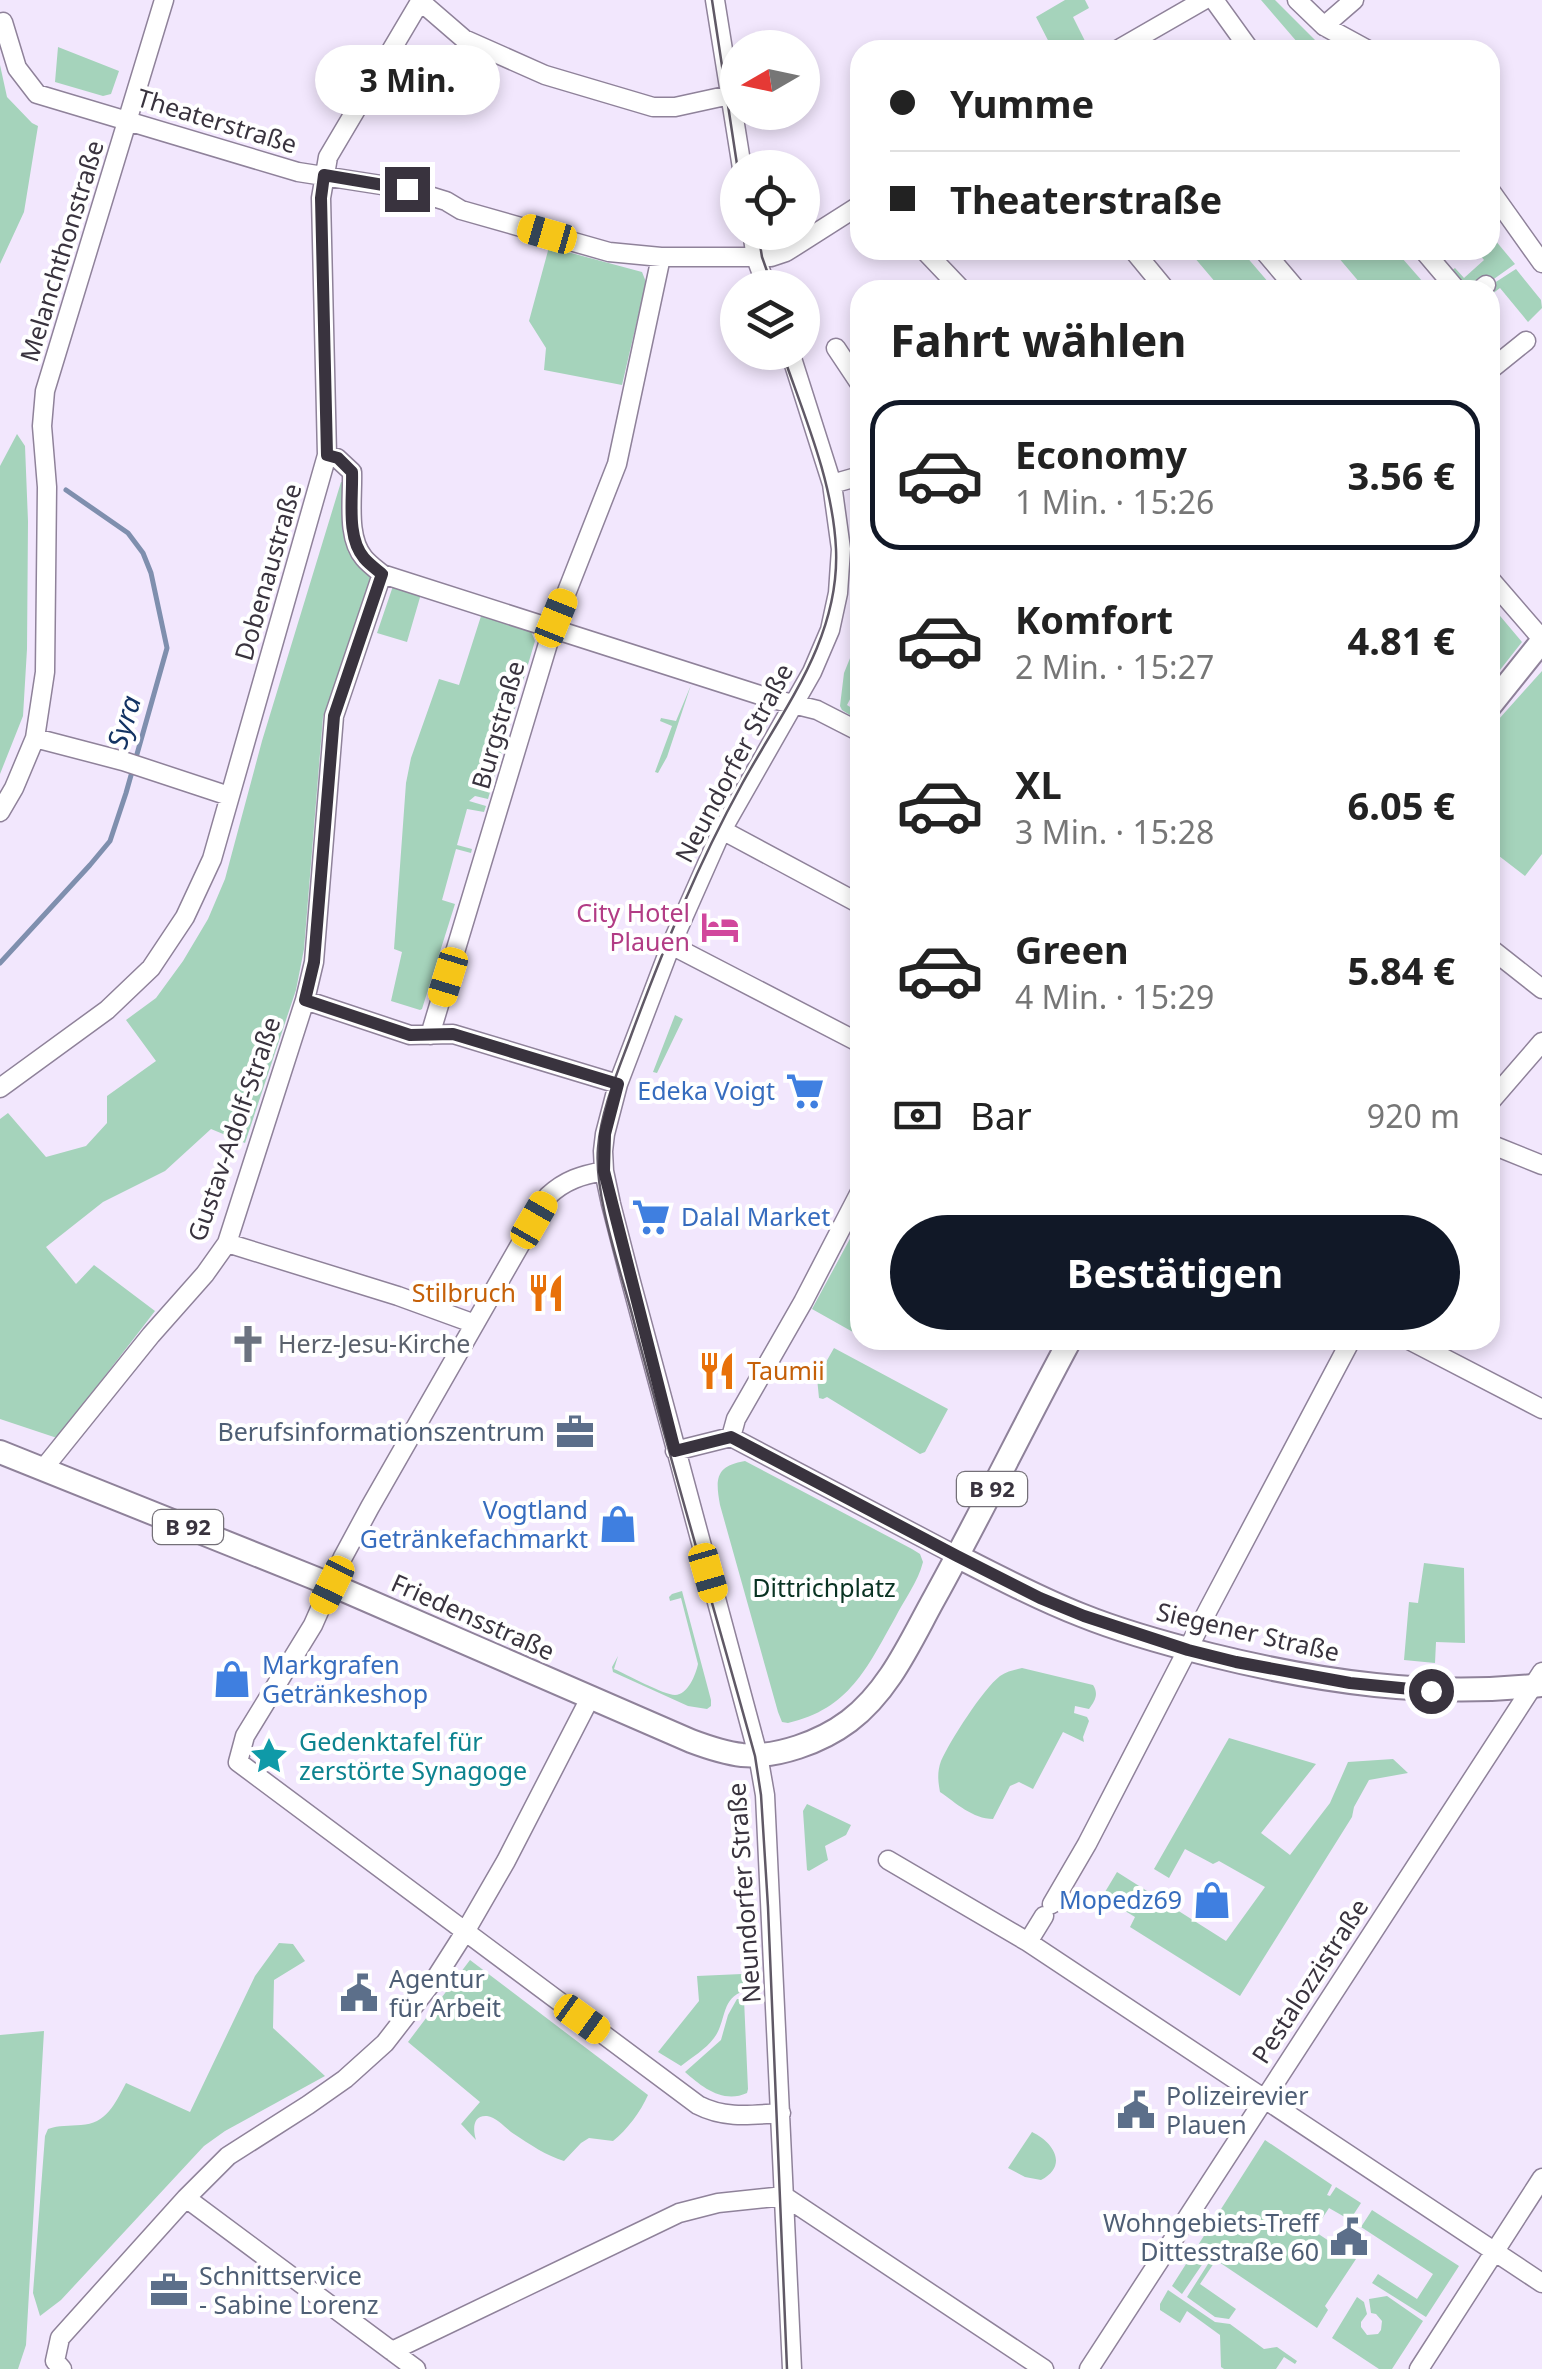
<!DOCTYPE html>
<html lang="de">
<head>
<meta charset="utf-8">
<style>
	body { margin:0; font-family:"Noto Sans",sans-serif; background:#f2f2f2; color:#222; height:100vh; display:flex; flex-direction:column; font-size:38px; white-space:nowrap }
	* { box-sizing:border-box; margin:0 }
	p { font-size:32px; color:#767676 }
	.icon { flex:none; width:55px; height:55px; fill:none; stroke:currentColor; stroke-width:2; stroke-linecap:round; stroke-linejoin:round }
	.map { position:relative; flex:1; overflow:hidden }
	.side { position:absolute; left:850px; top:280px; width:650px; height:1070px; display:flex; flex-direction:column; background:#fff; border-radius:30px; box-shadow:0 5px 15px #0003 }
	.side>* { flex:none }
	.hud { position:absolute; left:850px; top:40px; width:650px; height:220px; border-radius:30px; box-shadow:0 5px 15px #0003; display:grid; align-content:center; height:220px; padding:0 40px; background:#fff }
	.needle { width:65px; rotate:261deg }
	.tools { position:absolute; left:720px; top:30px; display:grid; gap:20px }
	.tools a { display:grid; place-items:center; width:100px; height:100px; border-radius:50%; background:#fff; box-shadow:0 5px 15px #0003; font-size:50px }
	.end { position:absolute; width:45px; height:45px; margin:-22px; border:12px solid #39333e; background:#fff; box-shadow:0 0 0 5px #fff }
	.from { border-radius:50% }
	.bubble { position:absolute; height:70px; border-radius:35px; background:#fff; box-shadow:0 5px 15px #0003; font-size:32px; font-weight:700; line-height:70px; text-align:center }
	.car { position:absolute; width:30px; height:60px; margin:-30px -15px; border-radius:12px; box-shadow:0 0 8px 2px #0007; background:linear-gradient(#f5c518 24%,#345 0 40%,#f5c518 0 76%,#345 0 86%,#f5c518 0) }
	.hud b { display:flex; align-items:center; gap:35px; height:95px; font-size:38px }
	.hud b+b { border-top:2px solid #e0e0e0 }
	.hud i { width:25px; height:25px; background:#222 }
	ul { padding:0; list-style:none }
	li { display:flex; align-items:center; gap:30px; height:150px; margin:0 20px 15px; padding:0 20px; border:5px solid transparent; border-radius:30px }
	li div { flex:1 }
	li b { display:block; font-size:38px }
	li em { font-style:normal; font-weight:700 }
	li.current { border-color:#111827 }
	li>.icon { width:90px; height:90px; stroke-width:1.5 }
	h2 { padding:0 40px; font-size:45px; line-height:120px }
	.pay { display:flex; align-items:center; gap:25px; height:110px; padding:0 40px; font-size:38px }
	.pay p { margin-inline-start:auto }
	.button { display:flex; gap:20px; margin-top:auto; padding:20px 40px }
	.button a { flex:1; height:115px; border-radius:60px; background:#111827; color:#fff; font-size:40px; font-weight:700; line-height:115px; text-align:center }
	.map>svg:first-child { display:block }
	.green { fill:#a5d3bb }
	.lines { fill:none; stroke-linecap:round; stroke-linejoin:round }
	.stream { stroke:#7f8fae; stroke-width:5 }
	.minor-casing { stroke:#8f829a; stroke-width:21 }
	.major-casing { stroke:#8f829a; stroke-width:26 }
	.minor { stroke:#fff; stroke-width:18 }
	.major { stroke:#fff; stroke-width:22 }
	.tram { stroke:#605966; stroke-width:2.5 }
	.route { stroke:#39333e; stroke-width:12 }
	.labels { text-anchor:middle; stroke-width:8; stroke-linejoin:round; paint-order:stroke }
	.shield { fill:#fff; stroke:#747078; stroke-width:2.5 }
	.shield-label { font-size:22px; font-weight:bold; fill:#39333e }
	.street-label { font-size:25px; fill:#39333e; stroke:#fff }
	.hotel-label { font-size:25px; fill:#b23c85; stroke:#fff; text-anchor:end }
	.shop-label { font-size:25px; fill:#366cbe; stroke:#fff; text-anchor:end }
	.food-label { font-size:25px; fill:#c56008; stroke:#fff; text-anchor:end }
	.worship-label { font-size:25px; fill:#5b616d; stroke:#fff; text-anchor:start }
	.service-label { font-size:25px; fill:#4e5e75; stroke:#fff; text-anchor:start }
	.park-label { font-size:25px; fill:#093322; stroke:#fff }
	.culture-label { font-size:25px; fill:#0d838f; stroke:#fff; text-anchor:start }
	.water-label { font-size:28px; font-style:italic; fill:#133363; stroke:#fff }
</style>
</head>
<body>
<div class="map">
<svg width="1542" height="2369" viewBox="0 0 1542 2369">
	<rect width="100%" height="100%" fill="#f2e7fd"/>
	<path class="green" d="M1065,0H1085L1089,8L1073,17L1085,41L1086,50H1053L1036,17Z
		M1261,0H1275L1325,50H1304Z
		M58,47L119,71L111,94L103,96L55,82Z
		M0,65L7,97L32,123L38,126L24,212L0,264Z
		M1490,234L1515,264L1491,281L1464,284L1451,271L1455,268L1464,278L1484,260L1476,250H1490Z
		M549,247L642,272L646,282L622,385L544,370L546,348L529,321Z
		M1188,250H1249L1245,255L1275,290H1222Z
		M1332,250H1395L1430,290H1366Z
		M1516,269L1541,300L1542,308L1528,322L1500,288L1492,294L1488,287Z
		M17,434L25,446L28,521L27,649L23,716L0,774V466Z
		M341,482L344,483L372,579L323,717L304,949L296,990L245,1143L211,1129L165,1171L103,1202L46,1247L76,1284L94,1265L155,1311L57,1438L0,1419V1119L8,1113L46,1157L86,1146L107,1123V1096L156,1061L126,1020L156,998L183,961L208,919L225,879L262,741Z
		M393,586L421,594L407,642L377,633Z
		M1490,604L1522,642L1496,675H1490Z
		M482,613L530,629L535,641L488,799L475,796L469,801L486,806L484,812L467,809L457,845L472,849L471,853L456,849L442,900L455,904L422,1009L420,1010L391,1001L402,952L394,949L406,783L411,758L439,679L459,685Z
		M857,641L860,643V680L847,705L858,712L853,717L842,710L840,706L844,673Z
		M1542,671V854L1525,876L1490,849V729Z
		M691,685L667,757L658,773L655,772L672,726L660,721L661,718L676,721Z
		M675,1015L683,1019L657,1073L653,1072Z
		M852,1235L860,1239V1336L812,1309Z
		M834,1348L948,1409L925,1452L920,1454L827,1397L823,1399L819,1398L817,1378Z
		M745,1461L912,1549L920,1554L923,1562C918,1582 904,1600 895,1618C867,1668 849,1709 788,1723L782,1722L778,1712L720,1505C715,1478 716,1466 745,1461Z
		M1424,1563L1464,1568L1465,1643L1436,1642L1435,1663L1404,1660L1409,1602L1418,1603Z
		M682,1591L711,1700V1706L707,1709L688,1706L613,1672L612,1667L618,1656L614,1669C626,1674 664,1695 675,1695C688,1695 696,1674 698,1664L681,1598L670,1601L669,1597L672,1594Z
		M1022,1668L1093,1685C1099,1694 1095,1701 1089,1709L1075,1706L1074,1713L1087,1717L1089,1721L1083,1737L1084,1742L1063,1732L1033,1789L1019,1782L1010,1786L993,1819C973,1819 956,1803 940,1792C938,1781 937,1772 941,1761C950,1741 983,1689 1000,1676C1007,1671 1014,1670 1022,1668Z
		M1229,1738L1316,1764L1261,1833L1290,1855L1330,1803L1348,1762L1393,1759L1408,1773L1369,1780L1354,1807L1352,1817L1240,1996L1130,1927L1135,1917L1102,1897L1117,1872L1226,1941L1265,1887L1219,1861L1213,1864L1185,1849L1169,1878L1154,1869Z
		M807,1804L851,1825L846,1835L825,1846L828,1860L809,1871L807,1870L803,1811Z
		M279,1943L293,1944L305,1961L274,1980L273,2028L325,2076L225,2131L204,2146L61,2300L40,2316L33,2293L45,2136L48,2129C59,2125 69,2126 81,2125C106,2124 115,2104 126,2083L190,2112L255,1976Z
		M470,1960L648,2095C641,2111 627,2130 613,2141L589,2138L581,2143L564,2161C547,2156 529,2144 514,2134C506,2129 497,2117 487,2116C472,2115 473,2130 476,2140L461,2124L480,2102L408,2042Z
		M742,1974L744,1991C720,1999 727,2021 714,2038C706,2049 691,2058 681,2066L658,2052L699,2001L697,1976Z
		M737,1999H744L748,2089L747,2093C723,2104 702,2087 685,2072L721,2040L728,2015Z
		M44,2031L26,2345L18,2369H0V2035Z
		M1032,2132C1053,2142 1069,2165 1041,2180L1025,2177L1008,2168Z
		M1265,2140L1332,2185L1327,2195L1330,2196L1336,2187L1361,2203L1350,2220L1329,2208L1314,2231L1356,2259L1325,2306L1328,2310L1317,2328L1216,2260L1200,2284L1236,2309L1229,2319L1215,2317L1187,2297L1215,2253L1212,2250L1182,2294L1172,2286Z
		M1372,2210L1459,2266L1426,2317L1372,2283L1378,2274L1417,2299L1433,2274L1361,2227Z
		M1168,2290L1215,2322L1230,2324L1264,2349L1277,2347L1297,2361L1295,2364L1284,2357L1276,2369H1224L1221,2367L1220,2335L1187,2311L1180,2323L1160,2310V2304Z
		M1387,2296L1423,2321L1392,2369H1379L1332,2338L1357,2297L1364,2302L1367,2314L1361,2322V2327L1367,2335L1378,2334L1381,2330L1382,2321L1376,2314L1371,2313L1369,2299Z"/>
	<g class="lines">
		<path class="stream" d="M0,963L90,865L110,841L126,793L167,648L151,573L143,553L128,533L66,490"/>
		<g class="minor-casing">
			<path id="minor" d="M715,0L742,168
				M1214,0L1250,50
				M1297,0L1324,26L1368,50
				M420,1L464,39L545,75L653,107H675L730,95
				M3,22L17,68L37,94L298,172L407,189L446,201L461,210L609,252L661,257H771L786,252L860,205
				M1324,26L1354,0
				M1117,50L1204,0
				M1490,190L1542,263
				M752,232L756,258L767,288
				M924,250L962,290
				M1133,250L1166,290
				M1263,250L1297,290
				M1423,250L1457,290
				M1480,290L1486,285
				M836,348L860,384
				M790,352L832,484L841,549L838,593L830,630L812,672L722,830L671,945L618,1084L605,1134L603,1151L604,1171L611,1204L630,1278L758,1755L765,1795L792,2369
				M1490,370L1526,341
				M327,455L337,458L352,472C353,498 346,537 364,558C369,564 376,569 382,574L769,698L817,710L860,732
				M832,484L860,476
				M1490,579L1542,639
				M35,738L123,761L229,796
				M0,812L14,788L35,738L45,672L47,487L42,426L45,391L164,0
				M722,830L860,904
				M671,945L860,1043
				M1490,948L1542,989
				M305,1000L410,1035L453,1034L618,1084
				M430,1035L553,627L617,464L661,257
				M0,1088L107,1010L151,968L185,917L212,859L327,455L321,198L328,157L421,0
				M1490,1102L1542,1042
				M1490,1144L1542,1165
				M604,1171C582,1175 565,1180 548,1196L370,1507L343,1557L313,1625L245,1736L238,1762L698,2105C725,2119 751,2115 781,2113
				M227,1243L398,1296L475,1324
				M1409,1340L1542,1409
				M731,1437L736,1419L803,1302L860,1192
				M675,1451L731,1437L957,1556
				M43,1469L151,1335L205,1274L227,1243L305,1000L314,962L334,716L382,574
				M888,1860L1028,1942L1542,2283
				M1052,1904L1087,1844L1209,1608L1351,1340
				M1028,1942L1044,1916
				M784,2196L1044,2369
				M186,2198L416,2369
				M392,2351L679,2213L718,2203L784,2196
				M62,2369L55,2361L60,2338L186,2198L228,2156L308,2105L345,2079L385,2043L437,1976L465,1932L506,1861L590,1698
				M1089,2369L1542,1672
				M1419,2369L1542,2178"/>
		</g>
		<g class="major-casing">
			<path id="major" d="M1490,706L1542,641
				M0,1452L332,1585L691,1741C707,1747 724,1753 742,1755C777,1758 821,1742 849,1721C890,1690 911,1640 935,1597C982,1512 1024,1425 1070,1340
				M957,1556C998,1577 1038,1598 1081,1615C1123,1632 1167,1644 1211,1655C1320,1682 1430,1698 1542,1685"/>
		</g>
		<use href="#minor" class="minor"/>
		<use href="#major" class="major"/>
		<path class="tram" d="M712,0L738,171
			M758,232L762,257L773,288
			M782,352C804,415 833,482 836,549C840,639 783,709 742,784C698,864 664,947 632,1033C619,1069 601,1109 598,1148C594,1196 621,1271 633,1318C671,1464 715,1610 755,1756L761,1795L768,1907L787,2369"/>
	</g>
	<g class="lines">
		<path class="route" d="M407,189L324,175L321,198L327,455L338,458L352,472C353,498 346,537 364,558C369,564 376,569 382,574L334,716L314,962L305,1000L410,1035L453,1034L618,1084L605,1134L604,1171L675,1451L731,1437L957,1556L1040,1598L1084,1616L1188,1650L1236,1662L1350,1683L1431,1691"/>
	</g>
	<defs>
		<g id="hotel-bare" transform="scale(3)"><path d="M-6-4.5h1.5V1H6V5H4.5V3h-9V5H-6ZM-4 0a1.8 1.8 0 1 1 3.6 0ZM.5 0V-2.5h3Q6-2.5 6 0Z" fill="#d1479c" stroke="#fff" stroke-width="2.5" paint-order="stroke"/></g>
		<g id="supermarket-bare" transform="scale(3)"><path d="M-6-5.5h2.5l.6 2H6L4.5 2H-2.5L-4.4-4H-6ZM-1.5 3.2a1.3 1.3 0 1 0 .1 0ZM3 3.2a1.3 1.3 0 1 0 .1 0Z" fill="#3f7fe0" stroke="#fff" stroke-width="2.5" paint-order="stroke"/></g>
		<g id="restaurant-bare" transform="scale(3)"><path d="M-5-6h1v4h1v-4h1v4h1v-4h1v5L-1.5 .5V6h-2V.5L-5-1ZM5-6V6H3V1.5H1.5Q1.5-4 5-6Z" fill="#e8710a" stroke="#fff" stroke-width="2.5" paint-order="stroke"/></g>
		<g id="church-bare" transform="scale(3)"><path d="M-1.2-6h2.4v3.5h3.3v2.4h-3.3V6h-2.4V-.1h-3.3v-2.4h3.3Z" fill="#6b7280" stroke="#fff" stroke-width="2.5" paint-order="stroke"/></g>
		<g id="office-bare" transform="scale(3)"><path d="M-6-3h4V-5.5h4V-3h4V5H-6ZM-1-4.5V-3h2v-1.5ZM-6 0V1H6V0Z" fill="#5c6f8a" stroke="#fff" stroke-width="2.5" paint-order="stroke"/></g>
		<g id="shop-bare" transform="scale(3)"><path d="M-5-2.5h2.3a2.7 3.5 0 0 1 5.4 0H5L5.5 6h-11ZM-1.5-2.5h3a1.5 2.3 0 0 0-3 0Z" fill="#3f7fe0" stroke="#fff" stroke-width="2.5" paint-order="stroke"/></g>
		<g id="sight-bare" transform="scale(3)"><path d="M0-6L1.8-2.2L6-1.7L2.9 1.2L3.7 5.4L0 3.3L-3.7 5.4L-2.9 1.2L-6-1.7L-1.8-2.2Z" fill="#0f9aa8" stroke="#fff" stroke-width="2.5" paint-order="stroke"/></g>
		<g id="civic-bare" transform="scale(3)"><path d="M-.6-6.5H3V-4.5H.6V-3L4-1V1h2V6H-6V1h2V-1L-.6-3ZM-1.2 2.5V6h2.4V2.5Z" fill="#5c6f8a" stroke="#fff" stroke-width="2.5" paint-order="stroke"/></g>
	</defs>
	<g fill-rule="evenodd">
		<use href="#hotel-bare" x="720" y="927"/>
		<use href="#supermarket-bare" x="805" y="1091"/>
		<use href="#supermarket-bare" x="651" y="1217"/>
		<use href="#restaurant-bare" x="546" y="1293"/>
		<use href="#church-bare" x="248" y="1344"/>
		<use href="#restaurant-bare" x="717" y="1371"/>
		<use href="#office-bare" x="575" y="1432"/>
		<use href="#shop-bare" x="618" y="1524"/>
		<use href="#shop-bare" x="232" y="1679"/>
		<use href="#sight-bare" x="269" y="1756"/>
		<use href="#shop-bare" x="1212" y="1900"/>
		<use href="#civic-bare" x="359" y="1993"/>
		<use href="#civic-bare" x="1136" y="2110"/>
		<use href="#civic-bare" x="1349" y="2237"/>
		<use href="#office-bare" x="169" y="2290"/>
	</g>
	<g class="labels">
		<g class="shield">
			<rect x="957" y="1472" width="70" height="34" rx="8"/>
			<rect x="153" y="1510" width="70" height="34" rx="8"/>
		</g>
		<g class="shield-label">
			<text x="992" y="1497">B 92</text>
			<text x="188" y="1535">B 92</text>
		</g>
		<g class="street-label">
			<text transform="translate(217 121) rotate(17)" y="9">Theaterstraße</text>
			<text transform="translate(62 251) rotate(-73)" y="9">Melanchthonstraße</text>
			<text transform="translate(268 572) rotate(-74)" y="9">Dobenaustraße</text>
			<text transform="translate(498 725) rotate(-74)" y="9">Burgstraße</text>
			<text transform="translate(734 763) rotate(-62)" y="9">Neundorfer Straße</text>
			<text transform="translate(234 1129) rotate(-71)" y="9">Gustav-Adolf-Straße</text>
			<text transform="translate(473 1617) rotate(24)" y="9">Friedensstraße</text>
			<text transform="translate(1248 1632) rotate(13)" y="9">Siegener Straße</text>
			<text transform="translate(744 1893) rotate(-94)" y="9">Neundorfer Straße</text>
			<text transform="translate(1310 1981) rotate(-57)" y="9">Pestalozzistraße</text>
		</g>
		<g class="hotel-label">
			<text x="690" y="922">City Hotel<tspan x="690" dy="29">Plauen</tspan></text>
		</g>
		<g class="shop-label">
			<text x="775" y="1100">Edeka Voigt</text>
			<text x="681" y="1226" text-anchor="start">Dalal Market</text>
			<text x="588" y="1519">Vogtland<tspan x="588" dy="29">Getränkefachmarkt</tspan></text>
			<text x="262" y="1674" text-anchor="start">Markgrafen<tspan x="262" dy="29">Getränkeshop</tspan></text>
			<text x="1182" y="1909">Mopedz69</text>
		</g>
		<g class="food-label">
			<text x="516" y="1302">Stilbruch</text>
			<text x="747" y="1380" text-anchor="start">Taumii</text>
		</g>
		<g class="worship-label">
			<text x="278" y="1353">Herz-Jesu-Kirche</text>
		</g>
		<g class="service-label">
			<text x="545" y="1441" text-anchor="end">Berufsinformationszentrum</text>
			<text x="389" y="1988">Agentur<tspan x="389" dy="29">für Arbeit</tspan></text>
			<text x="1166" y="2105">Polizeirevier<tspan x="1166" dy="29">Plauen</tspan></text>
			<text x="1319" y="2232" text-anchor="end">Wohngebiets-Treff<tspan x="1319" dy="29">Dittesstraße 60</tspan></text>
			<text x="199" y="2285">Schnittservice<tspan x="199" dy="29">- Sabine Lorenz</tspan></text>
		</g>
		<g class="park-label">
			<text x="824" y="1597">Dittrichplatz</text>
		</g>
		<g class="culture-label">
			<text x="299" y="1751">Gedenktafel für<tspan x="299" dy="29">zerstörte Synagoge</tspan></text>
		</g>
		<g class="water-label">
			<text transform="translate(124 722) rotate(-73)" y="10">Syra</text>
		</g>
	</g>
</svg>
<div class="tools">
<a><svg class="needle" viewBox="-14 -14 28 28"><path d="M0-13l5 13h-10z" fill="#e53935"/><path d="M0 13l5-13h-10z" fill="#767676"/></svg></a>
<a><svg class="icon" aria-label="locate" viewBox="0 0 24 24"><circle cx="12" cy="12" r="6"/><path d="M12 2v4M12 18v4M2 12h4M18 12h4"/></svg></a>
<a><svg class="icon" aria-label="layers" viewBox="0 0 24 24"><path d="M12 4l9 5-9 5-9-5zM3 14l9 5 9-5"/></svg></a>
</div>
<i class="end from" style="left:1431px;top:1691px"></i>
<i class="end" style="left:407px;top:189px"></i>
<div class="bubble" style="left:315px;top:45px;width:185px">3 Min.</div>
<i class="car" style="left:547px;top:234px;rotate:286deg"></i>
<i class="car" style="left:556px;top:618px;rotate:22deg"></i>
<i class="car" style="left:448px;top:977px;rotate:197deg"></i>
<i class="car" style="left:534px;top:1220px;rotate:30deg"></i>
<i class="car" style="left:708px;top:1573px;rotate:164deg"></i>
<i class="car" style="left:332px;top:1585px;rotate:206deg"></i>
<i class="car" style="left:582px;top:2019px;rotate:126deg"></i>
<div class="hud">
<b><i class="from"></i>Yumme</b>
<b><i></i>Theaterstraße</b>
</div>
<section class="side">
<h2>Fahrt wählen</h2>
<ul>
<li class="current"><svg class="icon" aria-label="car" viewBox="0 0 24 24"><path d="M5 17H2v-5l4-1 3-4h7l3 4 3 1v5h-3M9 17h6M6 11h13"/><circle cx="7" cy="17" r="2"/><circle cx="17" cy="17" r="2"/></svg><div><b>Economy</b><p>1 Min. · 15:26</p></div><em>3.56 €</em></li>
<li><svg class="icon" aria-label="car" viewBox="0 0 24 24"><path d="M5 17H2v-5l4-1 3-4h7l3 4 3 1v5h-3M9 17h6M6 11h13"/><circle cx="7" cy="17" r="2"/><circle cx="17" cy="17" r="2"/></svg><div><b>Komfort</b><p>2 Min. · 15:27</p></div><em>4.81 €</em></li>
<li><svg class="icon" aria-label="car" viewBox="0 0 24 24"><path d="M5 17H2v-5l4-1 3-4h7l3 4 3 1v5h-3M9 17h6M6 11h13"/><circle cx="7" cy="17" r="2"/><circle cx="17" cy="17" r="2"/></svg><div><b>XL</b><p>3 Min. · 15:28</p></div><em>6.05 €</em></li>
<li><svg class="icon" aria-label="car" viewBox="0 0 24 24"><path d="M5 17H2v-5l4-1 3-4h7l3 4 3 1v5h-3M9 17h6M6 11h13"/><circle cx="7" cy="17" r="2"/><circle cx="17" cy="17" r="2"/></svg><div><b>Green</b><p>4 Min. · 15:29</p></div><em>5.84 €</em></li>
</ul>
<div class="pay"><svg class="icon" aria-label="cash" viewBox="0 0 24 24"><path d="M3 7h18v10H3z"/><circle cx="12" cy="12" r="2"/></svg>Bar<p>920 m</p></div>
<div class="button"><a>Bestätigen</a></div>
</section>
</div>
</body>
</html>
